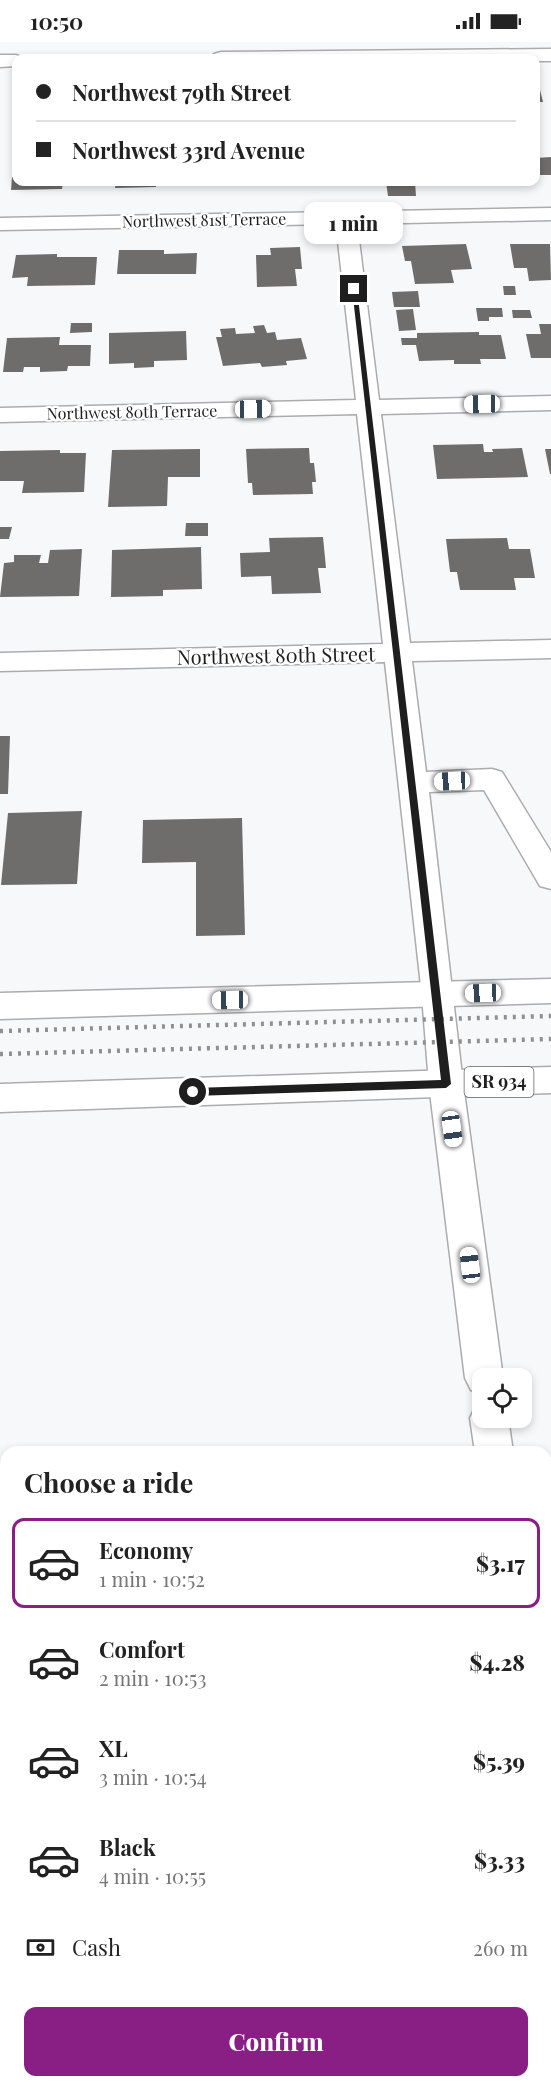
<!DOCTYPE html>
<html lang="en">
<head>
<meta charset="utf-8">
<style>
	body { margin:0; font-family:"Playfair Display",serif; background:#f2f2f2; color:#222; height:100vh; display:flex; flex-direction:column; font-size:22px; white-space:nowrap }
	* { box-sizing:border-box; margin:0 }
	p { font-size:20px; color:#767676 }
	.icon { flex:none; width:33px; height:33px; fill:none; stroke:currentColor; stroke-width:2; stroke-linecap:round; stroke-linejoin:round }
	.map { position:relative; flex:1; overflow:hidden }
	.panel { position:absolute; left:0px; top:1404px; width:552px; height:642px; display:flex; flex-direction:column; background:#fff; border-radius:18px 18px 0 0; box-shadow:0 3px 9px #0003 }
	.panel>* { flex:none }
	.top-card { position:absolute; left:12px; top:12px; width:528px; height:132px; border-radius:12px; box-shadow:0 3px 9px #0003; display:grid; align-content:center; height:132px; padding:0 24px; background:#fff }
	.tools { position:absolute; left:472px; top:1326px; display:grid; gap:12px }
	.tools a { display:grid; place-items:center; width:60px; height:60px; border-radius:12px; background:#fff; box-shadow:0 3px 9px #0003; font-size:30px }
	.end { position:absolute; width:27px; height:27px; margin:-14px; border:8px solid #1e1e1f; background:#fff; box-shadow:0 0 0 3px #fff }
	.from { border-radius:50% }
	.bubble { position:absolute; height:42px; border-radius:12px; background:#fff; box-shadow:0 3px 9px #0003; font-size:20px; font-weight:800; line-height:42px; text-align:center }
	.car { position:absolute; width:18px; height:36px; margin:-18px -9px; border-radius:8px; box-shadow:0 0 4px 2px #0007; background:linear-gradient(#fff 24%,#345 0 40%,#fff 0 76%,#345 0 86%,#fff 0) }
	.top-card b { display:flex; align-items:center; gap:21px; height:57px; font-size:22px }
	.top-card b+b { border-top:2px solid #e0e0e0 }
	.top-card i { width:15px; height:15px; background:#222 }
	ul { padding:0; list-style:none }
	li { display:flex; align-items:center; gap:18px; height:90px; margin:0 12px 9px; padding:0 12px; border:3px solid transparent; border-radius:12px }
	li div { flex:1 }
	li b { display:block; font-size:22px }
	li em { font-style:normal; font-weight:800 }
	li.current { border-color:#891e84 }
	li>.icon { width:54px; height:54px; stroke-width:1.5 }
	h2 { padding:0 24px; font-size:27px; line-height:72px }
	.pay { display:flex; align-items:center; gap:15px; height:66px; padding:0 24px; font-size:22px }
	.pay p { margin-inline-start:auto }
	.cta { display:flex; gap:12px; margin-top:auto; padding:12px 24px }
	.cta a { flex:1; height:69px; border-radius:12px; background:#891e84; color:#fff; font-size:24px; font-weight:800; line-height:69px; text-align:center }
	.status { display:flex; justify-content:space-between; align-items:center; height:42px; padding:0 30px; background:#fff; direction:ltr }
	.status svg { height:16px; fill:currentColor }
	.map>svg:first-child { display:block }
	.building { fill:#6f6d6c }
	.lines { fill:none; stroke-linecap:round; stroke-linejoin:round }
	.minor-casing { stroke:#acacae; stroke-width:3 }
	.major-casing { stroke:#acacae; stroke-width:3 }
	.minor { fill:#fff; fill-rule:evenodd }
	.major { fill:#fff; fill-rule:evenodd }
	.rail { stroke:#8f9091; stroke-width:4.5; stroke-dasharray:3 6; stroke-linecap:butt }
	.route { fill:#1e1e1f }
	.labels { text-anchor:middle; stroke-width:4.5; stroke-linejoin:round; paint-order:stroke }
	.far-street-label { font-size:16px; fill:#1e1e1f; stroke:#fff }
	.shield { fill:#fff; stroke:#626262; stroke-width:1.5 }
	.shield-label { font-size:18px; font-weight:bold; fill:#1e1e1f }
	.street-label { font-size:20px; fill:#1e1e1f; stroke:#fff }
</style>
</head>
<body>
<div class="status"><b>10:50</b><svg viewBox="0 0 49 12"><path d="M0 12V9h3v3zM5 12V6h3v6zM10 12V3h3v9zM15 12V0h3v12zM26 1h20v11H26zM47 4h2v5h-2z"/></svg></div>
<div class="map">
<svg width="551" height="2046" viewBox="0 0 551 2046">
	<rect width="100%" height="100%" fill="#f7f8fa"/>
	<path class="building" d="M536,44H539L543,60H536Z
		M551,115V133H536V116Z
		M12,135H16V140H63L62,147L11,148Z
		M116,140H168V141L156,142V145L115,146Z
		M202,140H242V143H202Z
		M386,140H415L416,154H388Z
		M466,202L472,227L451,228L454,241L415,242L411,219H405L402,204Z
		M510,202H550L551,238L529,239L527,226H514Z
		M300,205L302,227H295L297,244L257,245L256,213H271L270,206Z
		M119,208H164V212L197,211L196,232H117Z
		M57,212V215H97L95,243L27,244L28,235L12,236L16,213Z
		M503,244H515L516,253H504Z
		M418,249L420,265H394L392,250Z
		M476,266H502L503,275H489V279H478Z
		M413,267L416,288L399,289L396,268Z
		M512,268H530L532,276H513Z
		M71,281H92V290L70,291Z
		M539,282H551V316H531L526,292H541Z
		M264,283L267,291L275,290L277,298L301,296L307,317L286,319L287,323L262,325L260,321L223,324L216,295H222L220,287L235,286L236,292L255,291L253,284Z
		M186,289L187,318L154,319V325L134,326V321L109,322V291Z
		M479,290V293H501L506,317H480L481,322H454V318L419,319L416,303H402L401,296H417V291Z
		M60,295L59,303H91L90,324H68L67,329L40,330V325H24L23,330H3L7,296Z
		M483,402L484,410H493L492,407L522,406L528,435L437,437L433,403Z
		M309,406L310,421H314L315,430L316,440H312L313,452L253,453L252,441H248L246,407Z
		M200,407V435H168L167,464L108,465L112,408Z
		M545,407H551V432H550Z
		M60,408V411H86L84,450L22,451L24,439H0V409Z
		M186,481H208V494H185Z
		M0,485H12L9,497H0Z
		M323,495L326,526H318L321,551L272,552L271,534L241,535L240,511L270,510L269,496Z
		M507,496L509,507H530L535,536H514L516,548H460L457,530H450L446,497Z
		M201,505L202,547L163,548V554L111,555L112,508Z
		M82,507L79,554L0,555L4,521L14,520V513H41L39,521H48L50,508Z
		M0,694H10L8,752H0Z
		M82,769L77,842L1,843L8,771Z
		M242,776L245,893L196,894V820L142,821L143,778Z"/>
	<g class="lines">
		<g class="minor-casing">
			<path id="minor" d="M551,7V19H536V16H212L214,12L221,10Z
				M0,13H16L24,16H16V24L0,25Z
				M551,166V178L357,182L379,358L551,354V368L381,372L410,601L551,598V616L412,619L426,730L492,727L502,730L551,810V847L540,844L484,748L429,750L463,1042L503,1336H483V1353L471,1348L465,1336L429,1042L422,953L385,620L0,629V611L383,602L357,372L0,380V366L356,358L336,182L0,188V176Z
				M483,1361V1376H508L513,1410H475L470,1376L476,1364Z
				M546,1528H551V1568H546Z
				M6,1585V1627L0,1629V1587Z"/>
		</g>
		<g class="major-casing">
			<path id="major" d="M551,937V961L0,977V951Z
				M551,1025V1051L0,1070V1042Z"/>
		</g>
		<use href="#minor" class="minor"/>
		<use href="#major" class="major"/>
		<path class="rail" d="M0,989L551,974
			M0,1012L551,997"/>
	</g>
	<path class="route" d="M352,246L357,247L451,1042L446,1046L193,1054L188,1050L193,1046L441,1038Z"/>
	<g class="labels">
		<g class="far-street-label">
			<text transform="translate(204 178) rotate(-1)" y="6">Northwest 81st Terrace</text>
			<text transform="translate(132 370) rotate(-1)" y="6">Northwest 80th Terrace</text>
		</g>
		<rect class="shield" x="464.5" y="1025" width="69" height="30" rx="4.5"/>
		<g class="shield-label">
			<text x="499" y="1046">SR 934</text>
		</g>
		<g class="street-label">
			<text transform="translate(276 614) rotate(-1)" y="7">Northwest 80th Street</text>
		</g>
	</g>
</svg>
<div class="tools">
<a><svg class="icon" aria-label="locate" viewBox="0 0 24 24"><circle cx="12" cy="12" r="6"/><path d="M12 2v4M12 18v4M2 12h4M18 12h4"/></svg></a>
</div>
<i class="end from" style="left:193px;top:1050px"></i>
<i class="end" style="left:354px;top:247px"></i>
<div class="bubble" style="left:304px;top:160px;width:99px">1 min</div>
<i class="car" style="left:482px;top:362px;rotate:269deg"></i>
<i class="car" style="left:253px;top:367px;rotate:89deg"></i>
<i class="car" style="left:452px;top:739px;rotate:267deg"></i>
<i class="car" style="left:483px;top:951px;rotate:268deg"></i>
<i class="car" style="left:230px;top:958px;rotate:269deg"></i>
<i class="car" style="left:452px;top:1087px;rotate:172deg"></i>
<i class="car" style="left:470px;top:1223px;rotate:353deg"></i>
<div class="top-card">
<b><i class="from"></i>Northwest 79th Street</b>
<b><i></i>Northwest 33rd Avenue</b>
</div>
<section class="panel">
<h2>Choose a ride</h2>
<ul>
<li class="current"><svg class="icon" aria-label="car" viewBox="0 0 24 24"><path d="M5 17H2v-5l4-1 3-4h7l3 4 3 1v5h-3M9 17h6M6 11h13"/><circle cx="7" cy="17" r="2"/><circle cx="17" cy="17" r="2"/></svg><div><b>Economy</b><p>1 min · 10:52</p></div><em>$3.17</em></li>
<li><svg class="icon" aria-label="car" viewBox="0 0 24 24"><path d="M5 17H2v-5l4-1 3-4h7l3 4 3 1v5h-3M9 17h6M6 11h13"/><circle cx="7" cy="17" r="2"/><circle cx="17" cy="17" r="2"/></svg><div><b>Comfort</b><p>2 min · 10:53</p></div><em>$4.28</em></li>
<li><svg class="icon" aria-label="car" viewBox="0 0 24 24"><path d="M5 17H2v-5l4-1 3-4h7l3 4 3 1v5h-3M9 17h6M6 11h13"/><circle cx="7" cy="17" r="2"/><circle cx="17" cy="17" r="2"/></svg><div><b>XL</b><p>3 min · 10:54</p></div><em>$5.39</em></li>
<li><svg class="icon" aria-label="car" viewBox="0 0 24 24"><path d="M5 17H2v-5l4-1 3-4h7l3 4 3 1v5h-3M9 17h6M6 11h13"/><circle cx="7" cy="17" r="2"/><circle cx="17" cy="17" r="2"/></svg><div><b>Black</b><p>4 min · 10:55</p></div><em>$3.33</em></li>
</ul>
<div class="pay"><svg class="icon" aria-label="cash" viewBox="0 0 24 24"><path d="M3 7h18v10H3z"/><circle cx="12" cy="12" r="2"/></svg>Cash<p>260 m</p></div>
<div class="cta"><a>Confirm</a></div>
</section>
</div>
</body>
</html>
